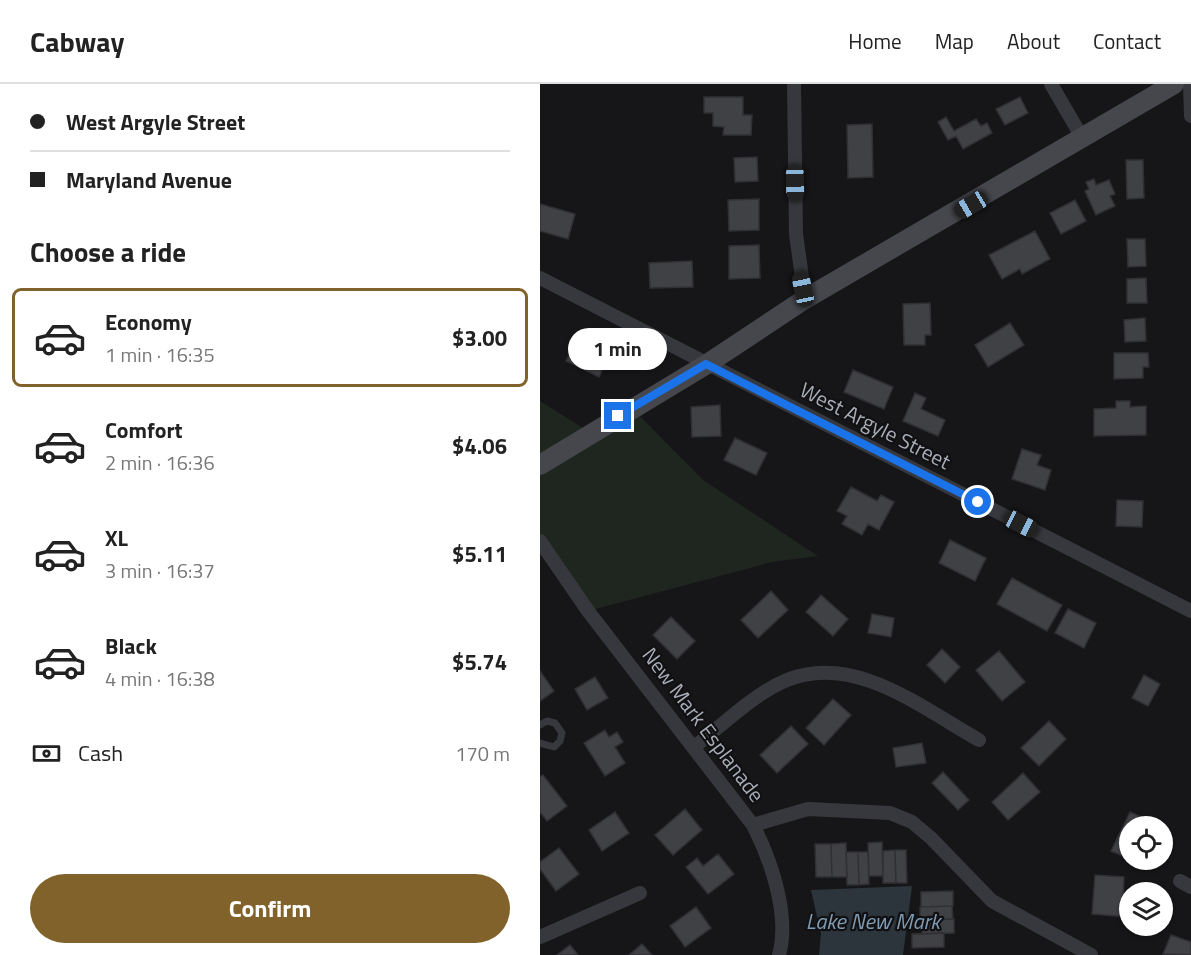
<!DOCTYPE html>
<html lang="en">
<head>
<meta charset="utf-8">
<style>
	body { margin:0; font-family:"Titillium Web",sans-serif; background:#f6f6f6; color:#222; height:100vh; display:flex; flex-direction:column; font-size:22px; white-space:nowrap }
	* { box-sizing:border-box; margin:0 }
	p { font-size:20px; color:#767676 }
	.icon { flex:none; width:33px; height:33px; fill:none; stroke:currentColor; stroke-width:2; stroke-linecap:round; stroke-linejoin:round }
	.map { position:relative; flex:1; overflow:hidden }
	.drawer { display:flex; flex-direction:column; background:#fff; width:540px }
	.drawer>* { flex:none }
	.top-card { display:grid; align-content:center; height:132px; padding:0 30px; background:#fff }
	.tools { position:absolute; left:579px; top:732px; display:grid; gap:12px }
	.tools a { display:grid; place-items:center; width:54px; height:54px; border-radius:50%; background:#fff; box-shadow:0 2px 4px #0004; font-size:30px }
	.end { position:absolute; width:27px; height:27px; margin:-14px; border:8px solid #1a73e8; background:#fff; box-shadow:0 0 0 3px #fff }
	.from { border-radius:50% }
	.bubble { position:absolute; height:42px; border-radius:21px; background:#fff; box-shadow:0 2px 4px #0004; font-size:20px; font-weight:700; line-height:42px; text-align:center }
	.car { position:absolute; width:18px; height:36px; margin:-18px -9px; border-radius:8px; box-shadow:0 0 4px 2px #0007; background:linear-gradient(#222 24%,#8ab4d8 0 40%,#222 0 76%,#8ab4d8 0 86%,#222 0) }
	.top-card b { display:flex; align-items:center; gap:21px; height:57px; font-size:22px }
	.top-card b+b { border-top:2px solid #e0e0e0 }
	.top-card i { width:15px; height:15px; background:#222 }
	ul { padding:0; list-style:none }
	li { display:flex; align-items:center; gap:18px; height:99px; margin:0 12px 9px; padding:0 18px; border:3px solid transparent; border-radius:9px }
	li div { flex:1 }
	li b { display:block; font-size:22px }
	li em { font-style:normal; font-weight:700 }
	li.current { border-color:#80622a }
	li>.icon { width:54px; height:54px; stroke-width:1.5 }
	h2 { padding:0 30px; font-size:27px; line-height:72px }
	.pay { display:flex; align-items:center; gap:15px; height:66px; padding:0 30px; font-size:22px }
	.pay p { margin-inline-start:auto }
	.cta { display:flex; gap:12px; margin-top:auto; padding:12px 30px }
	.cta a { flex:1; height:69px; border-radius:36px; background:#80622a; color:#fff; font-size:24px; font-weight:700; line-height:69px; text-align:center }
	header { display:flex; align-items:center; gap:36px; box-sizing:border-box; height:84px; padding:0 30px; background:#fff; border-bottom:2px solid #e0e0e0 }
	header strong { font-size:28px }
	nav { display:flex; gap:33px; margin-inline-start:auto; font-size:21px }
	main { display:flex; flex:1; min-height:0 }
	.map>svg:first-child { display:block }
	.green { fill:#1e261f }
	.water { fill:#2c353c }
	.building { fill:#404145; stroke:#303034; stroke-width:1.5 }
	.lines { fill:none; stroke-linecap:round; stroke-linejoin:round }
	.service { stroke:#37383d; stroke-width:7 }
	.minor { stroke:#37383d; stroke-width:14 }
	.secondary { stroke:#45474d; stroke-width:20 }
	.route { stroke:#1a73e8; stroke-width:8 }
	.labels { text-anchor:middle; stroke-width:4.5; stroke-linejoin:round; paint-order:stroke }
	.street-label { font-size:21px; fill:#a8adb8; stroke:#111113 }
	.water-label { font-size:22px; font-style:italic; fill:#7f9bb3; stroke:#111113 }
</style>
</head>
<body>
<header>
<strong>Cabway</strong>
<nav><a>Home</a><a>Map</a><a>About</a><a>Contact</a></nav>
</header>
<main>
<section class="drawer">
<div class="top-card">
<b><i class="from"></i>West Argyle Street</b>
<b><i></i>Maryland Avenue</b>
</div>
<h2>Choose a ride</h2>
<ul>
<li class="current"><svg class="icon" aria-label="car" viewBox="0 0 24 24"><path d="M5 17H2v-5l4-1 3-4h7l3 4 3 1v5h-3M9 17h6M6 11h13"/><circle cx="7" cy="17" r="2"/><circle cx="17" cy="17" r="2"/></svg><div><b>Economy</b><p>1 min · 16:35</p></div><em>$3.00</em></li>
<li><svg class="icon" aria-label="car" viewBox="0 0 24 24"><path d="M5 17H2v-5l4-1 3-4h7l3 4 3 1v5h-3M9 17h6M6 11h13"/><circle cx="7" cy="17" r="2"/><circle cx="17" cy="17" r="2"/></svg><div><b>Comfort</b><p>2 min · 16:36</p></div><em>$4.06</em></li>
<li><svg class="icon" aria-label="car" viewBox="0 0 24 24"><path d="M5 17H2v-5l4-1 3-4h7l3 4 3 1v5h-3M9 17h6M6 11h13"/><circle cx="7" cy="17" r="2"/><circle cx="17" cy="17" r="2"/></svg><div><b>XL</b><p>3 min · 16:37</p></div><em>$5.11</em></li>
<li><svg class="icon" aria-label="car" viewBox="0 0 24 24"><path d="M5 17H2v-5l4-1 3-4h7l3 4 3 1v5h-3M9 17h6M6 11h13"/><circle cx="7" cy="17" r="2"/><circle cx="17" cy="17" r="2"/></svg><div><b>Black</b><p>4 min · 16:38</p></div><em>$5.74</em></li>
</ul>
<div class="pay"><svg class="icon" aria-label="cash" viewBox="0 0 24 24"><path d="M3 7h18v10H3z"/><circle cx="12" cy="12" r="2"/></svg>Cash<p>170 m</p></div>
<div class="cta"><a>Confirm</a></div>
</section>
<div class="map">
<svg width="651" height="871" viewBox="0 0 651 871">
	<rect width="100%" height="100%" fill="#161618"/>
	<path class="green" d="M0,317L51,349L92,324L163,396L278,472L232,478L48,527L0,457Z"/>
	<path class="water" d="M372,802L363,871H279L281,850L271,806Z"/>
	<path class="building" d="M164,13H203V31H212L211,51H183L184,43L173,42V29H164Z
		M480,13L488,29L465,41L456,25Z
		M406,33L414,47L436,35L441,42L447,39L452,49L423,65L416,52L408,56L398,38Z
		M332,40L333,93L308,94L307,41Z
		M217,73L218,97L195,98L194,74Z
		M586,76H603L604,114L587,115Z
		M554,95L556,101L569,96L575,110L570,112L575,122L556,131L545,107L549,105L546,98Z
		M219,115V146L189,147L188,116Z
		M535,116L546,137L521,150L510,129Z
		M0,120L35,130L28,155L0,147Z
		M495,147L510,175L482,190L480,185L462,195L449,171Z
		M587,155H605L606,182L588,183Z
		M219,161L220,194L189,195V162Z
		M152,177L153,203L110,204L109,179Z
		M606,194L607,219H587V195Z
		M390,219L391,251H385V261H364L363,220Z
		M605,234L606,257L585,258L584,236Z
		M470,239L484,261L448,283L435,261Z
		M36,256L69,271L59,293L26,277Z
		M574,269H608L609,283H603V294L574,295Z
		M313,286L353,303L344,325L304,308Z
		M375,309L386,314L381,325L405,336L398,352L363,337Z
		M576,317H590V323L606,322V351L554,352V325L576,324Z
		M180,321L181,352L152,353L151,323Z
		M195,354L227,369L216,391L184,376Z
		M482,365L501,371L497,381L511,386L505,406L472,395Z
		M311,403L337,417L341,411L354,418L339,446L328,440L322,451L302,440L307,432L297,427Z
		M577,416L603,417L602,443L576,442Z
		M410,456L446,474L435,497L399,479Z
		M472,494L522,521L507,547L457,520Z
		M231,507L248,526L218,554L201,536Z
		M281,511L308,535L293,552L266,528Z
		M528,525L556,539L544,564L515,549Z
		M332,530L354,534L351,553L328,549Z
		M131,533L155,557L137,575L113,551Z
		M402,565L420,583L405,599L387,581Z
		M459,567L485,598L462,617L436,586Z
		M0,587L14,607L0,617Z
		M604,591L620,600L608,622L592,614Z
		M55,593L68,614L47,626L35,605Z
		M293,615L311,631L284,661L266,644Z
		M509,637L526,655L499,682L481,664Z
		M251,642L268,660L237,689L220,671Z
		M65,646L69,653L77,648L83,658L75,663L85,679L65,692L44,659Z
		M382,659L386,679L356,683L353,664Z
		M403,688L429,716L418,726L392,699Z
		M483,689L500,708L468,736L452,718Z
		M3,691L27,722L7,737L0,728V693Z
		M145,725L162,746L133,771L115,751Z
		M75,728L89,749L62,767L49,746Z
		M590,728L614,739L612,742H590V775L571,767Z
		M342,758L343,792H329L328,759Z
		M306,759L307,793H292L291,760Z
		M275,760H291L292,793H276Z
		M19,764L39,790L16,807L0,785V778Z
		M355,766H366L367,799H356Z
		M355,766L356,799H343V767Z
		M306,768H318L319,801H307Z
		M318,768H328L329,800L319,801Z
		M178,770L194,790L168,810L146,783L157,774L163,782Z
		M555,791L584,793L583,817L589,818L588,833L552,830Z
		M413,807V822L381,823V808Z
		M412,822L413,835L380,836V823Z
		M156,823L171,844L145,863L130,842Z
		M414,835V849L382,850V836Z
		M404,849V863L372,864V850Z
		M631,851L651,858V871L623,870Z
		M102,860L112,871H89Z
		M30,861L38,871H17Z"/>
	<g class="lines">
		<path class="service" d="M0,641L7,637L15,639L22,649L20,657L14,663L0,659"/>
		<path class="minor" d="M254,0L256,150L265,215
			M511,0L543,55
			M650,0L651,32
			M0,194L651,527
			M0,457L48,527L213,741C231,776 250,831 239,871
			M154,663C183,641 213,610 247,596C315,569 382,624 439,656
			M213,741L268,725L350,729L372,738L391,754L452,817L551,871
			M640,797L651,803
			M0,853L100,809"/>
		<path class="secondary" d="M0,381L167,280L265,215L634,0"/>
	</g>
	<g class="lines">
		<path class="route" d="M78,332L166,280L438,418"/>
	</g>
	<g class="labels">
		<g class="street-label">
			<text transform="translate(335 342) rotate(27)" y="7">West Argyle Street</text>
			<text transform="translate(163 641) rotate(53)" y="7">New Mark Esplanade</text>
		</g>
		<g class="water-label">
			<text x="333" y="845">Lake New Mark</text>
		</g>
	</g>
</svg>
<div class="tools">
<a><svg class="icon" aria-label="locate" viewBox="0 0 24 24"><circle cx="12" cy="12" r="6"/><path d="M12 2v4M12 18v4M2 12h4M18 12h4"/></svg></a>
<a><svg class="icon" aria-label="layers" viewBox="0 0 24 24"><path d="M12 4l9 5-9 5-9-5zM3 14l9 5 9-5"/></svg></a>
</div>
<i class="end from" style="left:438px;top:418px"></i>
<i class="end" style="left:78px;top:332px"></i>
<div class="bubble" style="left:28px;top:244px;width:99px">1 min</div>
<i class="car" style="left:255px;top:99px;rotate:179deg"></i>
<i class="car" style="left:431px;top:121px;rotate:240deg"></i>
<i class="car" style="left:263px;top:205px;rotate:348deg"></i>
<i class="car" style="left:481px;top:440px;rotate:117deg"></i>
</div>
</main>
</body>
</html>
